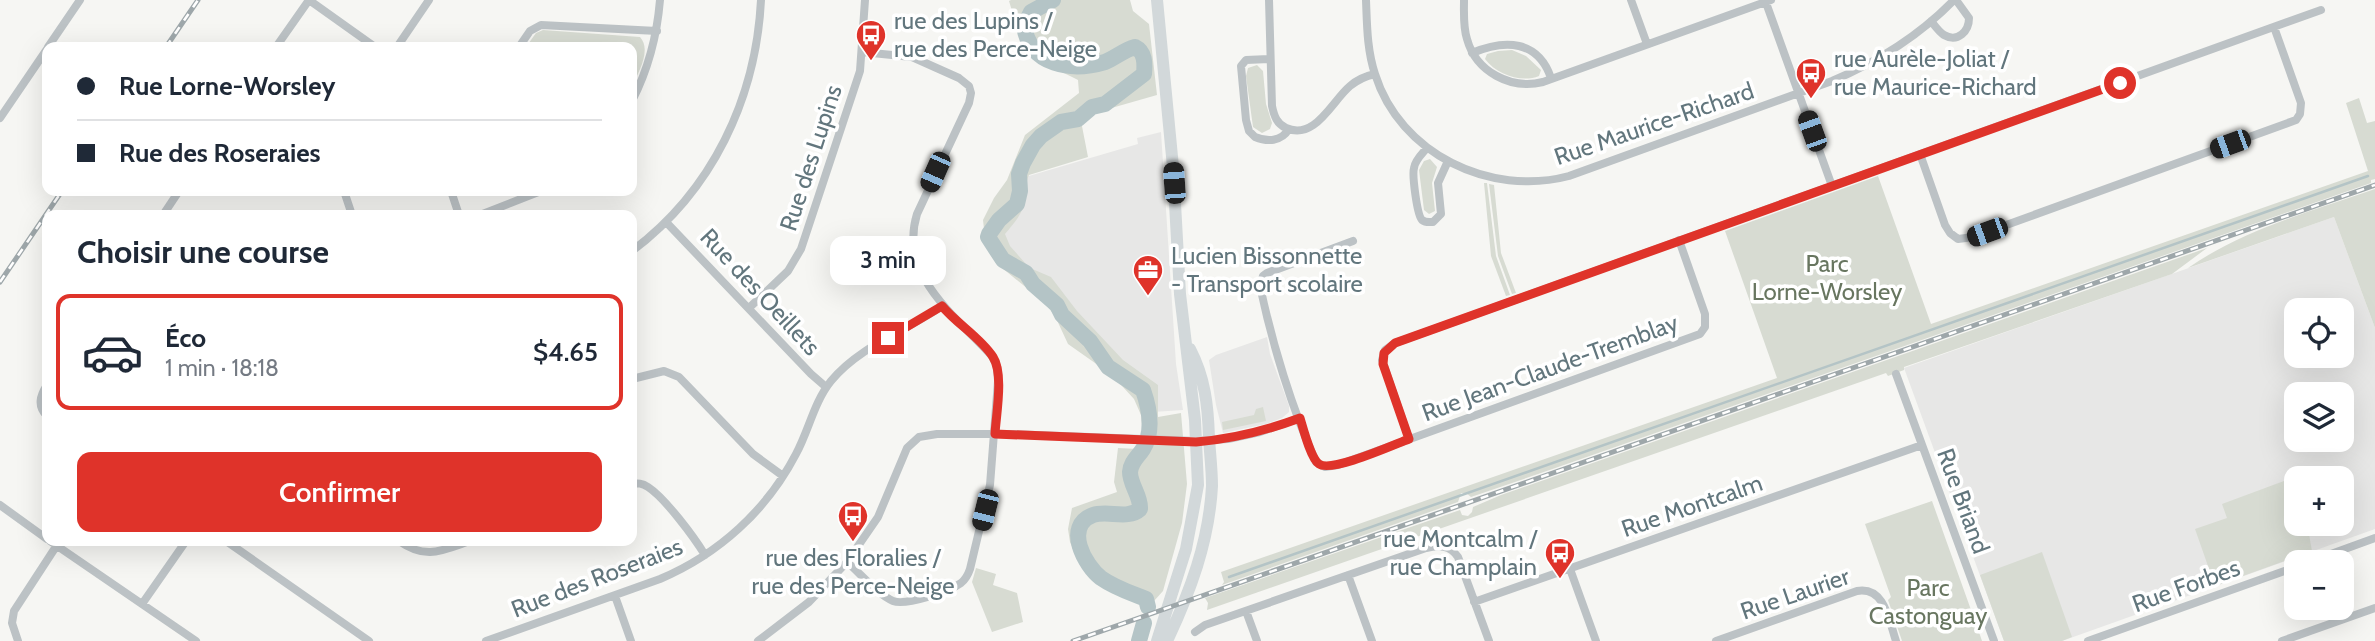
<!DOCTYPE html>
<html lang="fr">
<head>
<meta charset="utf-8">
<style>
	body { margin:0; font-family:Cabin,sans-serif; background:#f2f2f3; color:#1f2937; height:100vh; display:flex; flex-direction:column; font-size:26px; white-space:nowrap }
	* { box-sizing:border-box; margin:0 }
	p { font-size:23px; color:#747a83 }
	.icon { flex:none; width:38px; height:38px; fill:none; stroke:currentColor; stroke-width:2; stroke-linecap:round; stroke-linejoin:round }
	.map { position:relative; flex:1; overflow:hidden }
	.sheet { position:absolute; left:42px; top:210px; width:595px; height:336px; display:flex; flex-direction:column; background:#fff; border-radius:14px; box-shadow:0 7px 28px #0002 }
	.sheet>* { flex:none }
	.guide { position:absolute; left:42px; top:42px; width:595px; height:154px; border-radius:14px; box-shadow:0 7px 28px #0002; display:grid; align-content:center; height:154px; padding:0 35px; background:#fff }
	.buttons { position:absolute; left:2284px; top:298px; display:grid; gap:14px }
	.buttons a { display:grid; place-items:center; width:70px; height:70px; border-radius:14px; background:#fff; box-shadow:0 7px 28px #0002; font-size:35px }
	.end { position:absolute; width:32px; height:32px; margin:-16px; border:9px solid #df332a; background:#fff; box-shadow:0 0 0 4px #fff }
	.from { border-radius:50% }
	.bubble { position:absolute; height:49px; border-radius:14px; background:#fff; box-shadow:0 7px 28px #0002; font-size:23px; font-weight:600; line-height:49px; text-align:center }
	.car { position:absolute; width:21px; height:42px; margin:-21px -10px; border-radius:9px; box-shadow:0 0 5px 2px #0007; background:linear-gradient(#222 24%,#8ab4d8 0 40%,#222 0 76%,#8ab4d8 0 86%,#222 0) }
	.guide b { display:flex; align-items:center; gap:24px; height:66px; font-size:26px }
	.guide b+b { border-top:2px solid #e0e1e3 }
	.guide i { width:18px; height:18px; background:#1f2937 }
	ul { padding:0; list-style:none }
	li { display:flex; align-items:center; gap:21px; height:116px; margin:0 14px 10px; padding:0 21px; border:4px solid #e0e1e3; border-radius:14px }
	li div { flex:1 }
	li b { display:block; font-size:26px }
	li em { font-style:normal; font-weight:600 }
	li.active { border-color:#df332a }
	li>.icon { width:63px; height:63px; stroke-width:1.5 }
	h2 { padding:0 35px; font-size:32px; line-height:84px }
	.button { display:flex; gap:14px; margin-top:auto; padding:14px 35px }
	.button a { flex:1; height:80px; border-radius:14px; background:#df332a; color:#fff; font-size:28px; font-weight:600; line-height:80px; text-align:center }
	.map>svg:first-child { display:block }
	.built { fill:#e7e7e6; fill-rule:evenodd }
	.green { fill:#d7dbd2 }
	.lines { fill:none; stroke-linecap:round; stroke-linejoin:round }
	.stream { stroke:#b4c4c6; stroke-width:2.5 }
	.river { stroke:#b4c4c6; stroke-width:16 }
	.street { stroke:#bcc2c5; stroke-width:8 }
	.secondary { stroke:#d2d8da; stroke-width:12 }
	.rail-casing { stroke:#9ea7aa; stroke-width:5 }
	.rail { stroke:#fff; stroke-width:2.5; stroke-dasharray:8; stroke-linecap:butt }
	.route { stroke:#df332a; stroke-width:9 }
	.labels { text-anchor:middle; stroke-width:7; stroke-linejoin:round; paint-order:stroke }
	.poi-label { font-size:24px; fill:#62767d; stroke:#fff; text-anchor:start }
	.street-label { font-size:24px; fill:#62767d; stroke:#fff }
	.park-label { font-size:24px; fill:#687660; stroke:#fff }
</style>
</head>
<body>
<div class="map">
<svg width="2375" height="641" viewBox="0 0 2375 641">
	<rect width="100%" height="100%" fill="#f6f6f3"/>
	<path class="built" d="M1161,132L1176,364L1183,410L1153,412L995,235L1022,178L1138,144L1137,138Z
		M2334,217L2375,328V529L2062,641H2004L1904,368ZM2296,310H2342V355H2296ZM2296,394H2342V439H2296ZM2296,478H2342V523H2296Z
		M1267,337L1270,354L1289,406V412L1282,418L1266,424L1223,433L1216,405L1209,360L1216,355Z"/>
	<path class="green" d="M1011,0H1130L1133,11L1149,24L1157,95L1087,115L1081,121L1088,157L1029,175C1025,184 1026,190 1025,198C1024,213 1014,223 1005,234L1010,246L1025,263L1030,268L1051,277L1077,311L1123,360L1158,385V417L1181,413L1187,484L1182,523L1163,591L1154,601L1133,600L1090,575L1075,554L1070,542L1068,529L1072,508L1117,492L1114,482L1118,448L1138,449L1144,446L1141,415L1134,399L1112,375L1068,344L1055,316L1044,302L996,263L986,247L983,220L994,198L1007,180L1025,135L1079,93L1078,80C1029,56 1025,54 1009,1Z
		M543,30L640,37C652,50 638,73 632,87V47H526L536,33Z
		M1512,50L1526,56L1541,70L1539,76C1522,83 1497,75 1485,59L1487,54L1498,51Z
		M1257,65L1263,71L1266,104L1272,123L1270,129L1262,133L1253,127L1246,76L1248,68Z
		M2359,98L2367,123L2375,121V179L2371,180V183L1541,473L1471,497L1466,493H1461L1458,502L1222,585L1224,582L1221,572L1777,378L1725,231L1878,176L1931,324L2368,171L2346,103Z
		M1430,159L1437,167L1432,183L1435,211L1429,214L1424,210L1419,170L1424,161Z
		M1484,183H1487L1496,256L1510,295L1506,296L1491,256Z
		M1489,184L1494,185L1501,253L1516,293L1512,294L1498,256Z
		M2375,189V328L2334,217L2188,268C2244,229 2312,211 2375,189Z
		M2207,248L2172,274L1904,367V370L1888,376L1886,373L1207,610L1208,603L1205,598L1460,510L1462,515L1468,516L1472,512L1473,507L1501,495Z
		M1263,407L1266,421L1223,430L1222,422L1254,415L1256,409Z
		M2295,477L2296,523H2307L2312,551L2215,586L2195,529L2227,518L2222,504Z
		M1932,501L1980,635L1982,641H1902L1901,638L1888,600L1891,597L1865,524Z
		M2042,552L2072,637L2062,641H2004L1980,575Z
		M976,568L996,574L993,585L1017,593L1023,622L992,632L972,582Z"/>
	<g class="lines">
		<path class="stream" d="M1229,577L2368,176"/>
		<path class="river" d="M1053,0L1031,12L1024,26C1030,66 1072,72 1105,62C1115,58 1124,50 1135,47C1145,52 1145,63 1144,74L1105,104L1092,107L1078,119L1061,122L1041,136L1033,145L1023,163L1019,174L1020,191L1017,204L999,220L989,234L988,237L1003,260L1026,273L1033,284L1057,305L1062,315L1090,341L1108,367L1143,390C1149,407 1154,431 1143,449C1138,457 1131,461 1130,472C1130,485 1141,496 1140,509C1128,520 1108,510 1093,515C1063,526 1085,566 1101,578C1115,588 1131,593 1146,599L1148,607
			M1139,641L1144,623"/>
		<path class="street" d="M309,0L375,47
			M1269,0L1272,106C1274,116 1277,124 1286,128C1315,141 1332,101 1350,86C1357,80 1366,76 1375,74
			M1366,0C1367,25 1367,50 1375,74C1400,154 1490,197 1569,176L1832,81C1877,62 1919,36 1954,0
			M1464,0C1464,13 1463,27 1467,39C1476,72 1511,90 1543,82L1771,0
			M1631,0L1647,44
			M1765,0L1832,186
			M1931,21C1935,26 1939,32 1944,35C1958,43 1969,31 1969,18L1956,0
			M48,47L80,0
			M276,47L309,0
			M397,47L429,0
			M519,47L530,31L541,25L657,31
			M1472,53C1505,39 1538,40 1551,78
			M1269,59L1246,60L1241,66L1246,120L1249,131L1255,137C1267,142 1281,142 1289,129
			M632,101C649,68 657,36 660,0
			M0,118L47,49
			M1427,148C1422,154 1415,160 1414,168C1412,175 1417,215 1422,220C1426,223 1428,222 1433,222L1441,214L1438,183L1448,161
			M1920,154L1945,225L1950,233L1958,239L1973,237L2296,120L2300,114L2301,103L2274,27
			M344,191L352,215
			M451,191L459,215
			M163,215L179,191
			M480,215L541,191
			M666,222L811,374L826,387
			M1353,241L1267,273L1263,276L1260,286C1272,343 1292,409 1316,462L1325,467L1338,465L1700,334L1705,327V314L1679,240
			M632,251C712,191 756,99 761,0
			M749,308L788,271L801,249L860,71L865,0
			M1896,374L1994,641
			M632,379L664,371L679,377L753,454L783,476
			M47,385C40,396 37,406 47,416
			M1409,439L1382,360L1385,350L1395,343L2321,10
			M632,484C638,483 642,483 648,487C665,498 694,537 705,555
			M0,505L47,539
			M50,541L196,641
			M226,541L369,641
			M399,541C426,560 441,551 470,541
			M847,562C860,573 878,595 893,601C906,606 950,591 961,583C966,579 968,575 970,569L990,485L998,381L997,366L992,356C956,316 898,276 917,214L969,103L971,93L969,86L959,78L912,57L862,52
			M2309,562L2375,538
			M1570,569L1596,641
			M1348,575L1372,641
			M615,596L631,641
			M1474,602L1922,445
			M142,604L186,541
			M1246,611L1257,641
			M1195,632L1205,625L1426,548C1439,545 1450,545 1458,557L1489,641
			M18,641L12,623L14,611L57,545
			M486,641L660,579C719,554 767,510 796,454C809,430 814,402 831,381C860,346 906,331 942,306
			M758,641L809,602L847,562L878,517L907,448L919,437L937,434H1010L1196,441L1228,439L1260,432L1300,418
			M1716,641L1857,591C1885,586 1889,621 1896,641
			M2088,641L2296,567
			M2282,641L2375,608"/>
		<path class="secondary" d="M1157,641L1186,549L1198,485L1195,420L1180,294L1173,167L1157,0
			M1167,641C1190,592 1209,542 1212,486C1212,470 1210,454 1209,438C1208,405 1205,378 1190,349"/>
		<g class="rail-casing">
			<path id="rail" d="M166,47L198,0
				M0,282L62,191
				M1073,641L2375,185"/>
		</g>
		<use href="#rail" class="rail"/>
	</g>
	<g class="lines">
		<path class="route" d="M888,338L942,306C957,324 981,338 993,357C1004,374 996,415 995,434L1196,442C1233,439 1265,431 1300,418C1303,428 1311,459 1319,464C1331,473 1393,445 1409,439L1383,364L1384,353L1395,343L2120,83"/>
	</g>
	<defs>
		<g id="bus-pin" transform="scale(1.575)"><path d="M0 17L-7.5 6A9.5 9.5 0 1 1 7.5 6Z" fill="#df332a" stroke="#fff"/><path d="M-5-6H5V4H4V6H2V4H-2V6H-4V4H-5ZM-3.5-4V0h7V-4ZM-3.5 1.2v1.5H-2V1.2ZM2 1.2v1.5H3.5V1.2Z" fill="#fff"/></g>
		<g id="office-pin" transform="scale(1.575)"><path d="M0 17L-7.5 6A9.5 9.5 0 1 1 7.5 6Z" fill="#df332a" stroke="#fff"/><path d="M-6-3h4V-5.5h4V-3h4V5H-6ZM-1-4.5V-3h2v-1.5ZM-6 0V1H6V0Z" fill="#fff"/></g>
	</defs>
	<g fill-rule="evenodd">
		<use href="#bus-pin" x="871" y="35"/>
		<use href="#bus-pin" x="1811" y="73"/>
		<use href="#office-pin" x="1148" y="270"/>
		<use href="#bus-pin" x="853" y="516"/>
		<use href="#bus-pin" x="1560" y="553"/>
	</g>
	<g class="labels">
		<g class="poi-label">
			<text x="894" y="29">rue des Lupins /<tspan x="894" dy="28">rue des Perce-Neige</tspan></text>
			<text x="1834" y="67">rue Aurèle-Joliat /<tspan x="1834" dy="28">rue Maurice-Richard</tspan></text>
			<text x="1171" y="264">Lucien Bissonnette<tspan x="1171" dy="28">- Transport scolaire</tspan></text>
			<text x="1537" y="547" text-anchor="end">rue Montcalm /<tspan x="1537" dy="28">rue Champlain</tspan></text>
			<text x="853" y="566" text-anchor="middle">rue des Floralies /<tspan x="853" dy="28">rue des Perce-Neige</tspan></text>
		</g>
		<g class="street-label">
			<text transform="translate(1654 124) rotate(-19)" y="8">Rue Maurice-Richard</text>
			<text transform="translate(811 158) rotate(-72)" y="8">Rue des Lupins</text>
			<text transform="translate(760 292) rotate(47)" y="8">Rue des Oeillets</text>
			<text transform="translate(1550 368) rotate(-20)" y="8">Rue Jean-Claude-Tremblay</text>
			<text transform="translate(1963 501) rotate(70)" y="8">Rue Briand</text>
			<text transform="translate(1692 506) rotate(-19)" y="8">Rue Montcalm</text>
			<text transform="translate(597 578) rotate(-21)" y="8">Rue des Roseraies</text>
			<text transform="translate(2186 586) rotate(-20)" y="8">Rue Forbes</text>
			<text transform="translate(1795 594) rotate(-19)" y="8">Rue Laurier</text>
		</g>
		<g class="park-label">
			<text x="1827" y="272">Parc<tspan x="1827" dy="28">Lorne-Worsley</tspan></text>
			<text x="1928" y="596">Parc<tspan x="1928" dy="28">Castonguay</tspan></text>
		</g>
	</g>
</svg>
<div class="buttons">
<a><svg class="icon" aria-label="locate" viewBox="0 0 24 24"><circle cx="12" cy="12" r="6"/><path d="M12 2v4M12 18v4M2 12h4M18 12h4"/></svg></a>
<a><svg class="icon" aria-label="layers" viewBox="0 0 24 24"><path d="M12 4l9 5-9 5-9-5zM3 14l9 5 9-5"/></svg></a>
<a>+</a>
<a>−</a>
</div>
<i class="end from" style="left:2120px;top:83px"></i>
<i class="end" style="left:888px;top:338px"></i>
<div class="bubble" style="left:830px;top:236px;width:116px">3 min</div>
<i class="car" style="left:1812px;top:131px;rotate:340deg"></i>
<i class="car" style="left:2230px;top:144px;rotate:250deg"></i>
<i class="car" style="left:935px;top:172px;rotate:204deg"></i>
<i class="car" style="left:1174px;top:183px;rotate:356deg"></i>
<i class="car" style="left:1987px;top:232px;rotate:250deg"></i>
<i class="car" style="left:985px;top:510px;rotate:194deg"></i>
<div class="guide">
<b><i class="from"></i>Rue Lorne-Worsley</b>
<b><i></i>Rue des Roseraies</b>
</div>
<section class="sheet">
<h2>Choisir une course</h2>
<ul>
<li class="active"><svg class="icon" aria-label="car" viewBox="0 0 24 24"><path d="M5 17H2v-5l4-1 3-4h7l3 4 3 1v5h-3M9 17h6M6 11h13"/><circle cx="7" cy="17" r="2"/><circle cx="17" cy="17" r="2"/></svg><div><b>Éco</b><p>1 min · 18:18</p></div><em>$4.65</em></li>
</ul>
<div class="button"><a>Confirmer</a></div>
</section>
</div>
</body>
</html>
